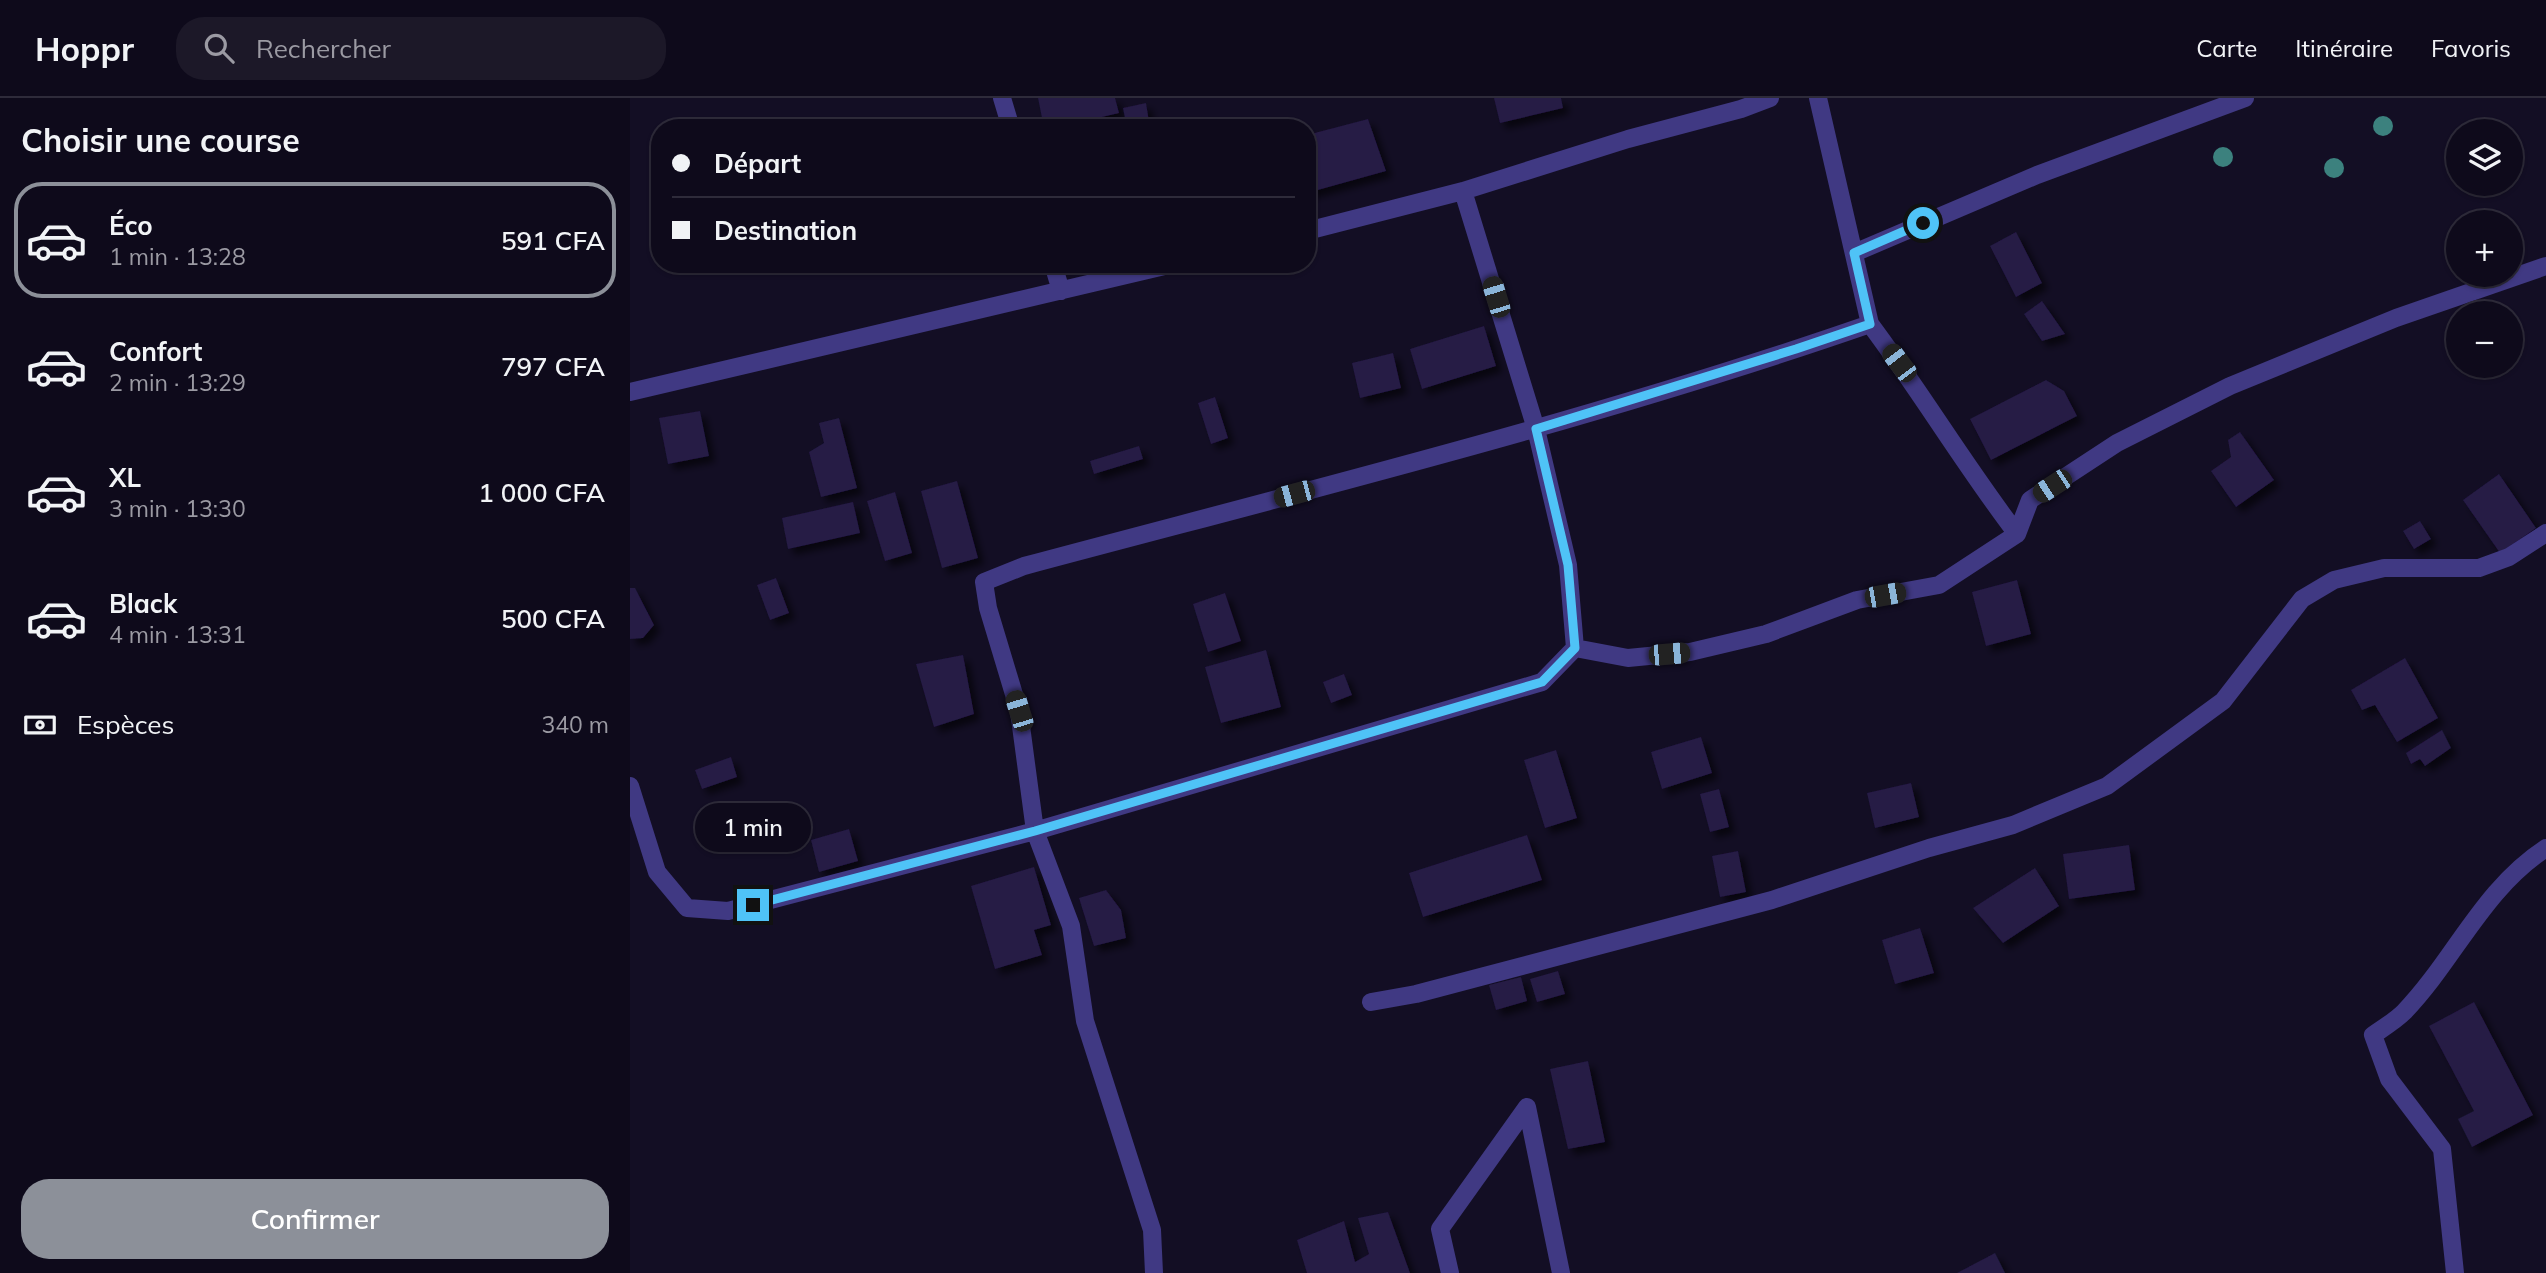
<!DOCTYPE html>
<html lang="fr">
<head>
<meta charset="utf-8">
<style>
	body { margin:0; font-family:Mulish,sans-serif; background:#1c1828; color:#f1f3f6; height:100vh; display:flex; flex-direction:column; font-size:26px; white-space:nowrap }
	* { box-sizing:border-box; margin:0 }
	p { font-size:23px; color:#9b9aa3 }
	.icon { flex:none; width:38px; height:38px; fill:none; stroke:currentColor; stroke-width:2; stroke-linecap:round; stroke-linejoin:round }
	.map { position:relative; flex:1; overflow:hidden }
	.details { display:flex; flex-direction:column; background:#0e0a1b; width:630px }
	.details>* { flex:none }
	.guide { position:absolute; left:21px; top:21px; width:665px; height:154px; border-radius:28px; box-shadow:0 2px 5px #0004,0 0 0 2px #2e2b3a; display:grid; align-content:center; height:154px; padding:0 21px; background:#0e0a1b }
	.controls { position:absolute; left:1816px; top:21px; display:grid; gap:14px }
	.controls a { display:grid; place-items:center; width:77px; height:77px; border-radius:50%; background:#0e0a1b; box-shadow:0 2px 5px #0004,0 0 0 2px #2e2b3a; font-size:35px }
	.end { position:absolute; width:32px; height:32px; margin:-16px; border:9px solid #4fc3f7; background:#111; box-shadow:0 0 0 4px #111 }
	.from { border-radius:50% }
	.bubble { position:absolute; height:49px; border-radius:24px; background:#0e0a1b; box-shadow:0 2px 5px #0004,0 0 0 2px #2e2b3a; font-size:23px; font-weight:600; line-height:49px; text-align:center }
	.car { position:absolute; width:21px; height:42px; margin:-21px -10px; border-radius:9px; box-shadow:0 0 5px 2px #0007; background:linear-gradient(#222 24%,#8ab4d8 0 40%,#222 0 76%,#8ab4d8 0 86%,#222 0) }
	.guide b { display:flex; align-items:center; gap:24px; height:66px; font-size:26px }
	.guide b+b { border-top:2px solid #2e2b3a }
	.guide i { width:18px; height:18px; background:#f1f3f6 }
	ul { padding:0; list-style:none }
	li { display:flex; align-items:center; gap:21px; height:116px; margin:0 14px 10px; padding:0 7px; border:4px solid transparent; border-radius:28px }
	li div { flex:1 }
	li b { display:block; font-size:26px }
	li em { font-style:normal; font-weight:600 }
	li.selected { border-color:#8c9099 }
	li>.icon { width:63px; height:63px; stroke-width:1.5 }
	h2 { padding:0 21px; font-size:32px; line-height:84px }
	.pay { display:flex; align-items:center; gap:18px; height:77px; padding:0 21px; font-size:26px }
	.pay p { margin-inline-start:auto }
	.cta { display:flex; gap:14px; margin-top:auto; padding:14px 21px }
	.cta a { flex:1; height:80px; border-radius:28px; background:#8c9099; color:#fff; font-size:28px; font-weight:600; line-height:80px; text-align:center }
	header { display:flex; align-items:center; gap:42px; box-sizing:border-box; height:98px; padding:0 35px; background:#0e0a1b; border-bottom:2px solid #2e2b3a }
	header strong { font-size:33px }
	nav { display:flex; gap:38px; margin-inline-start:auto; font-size:24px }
	.search { width:490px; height:63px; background:#1c1828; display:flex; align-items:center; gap:18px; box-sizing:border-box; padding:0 24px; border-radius:28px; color:#9b9aa3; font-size:26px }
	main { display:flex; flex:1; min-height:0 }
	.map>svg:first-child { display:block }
	.building { fill:#251a45; filter:url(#shadow) }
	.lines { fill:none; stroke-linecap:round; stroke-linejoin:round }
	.minor { stroke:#403983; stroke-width:18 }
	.tree { fill:#3c817e }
	.route { stroke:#4fc3f7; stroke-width:9 }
</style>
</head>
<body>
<header>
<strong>Hoppr</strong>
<div class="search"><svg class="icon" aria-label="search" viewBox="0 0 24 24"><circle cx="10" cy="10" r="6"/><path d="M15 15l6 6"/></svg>Rechercher</div>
<nav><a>Carte</a><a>Itinéraire</a><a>Favoris</a></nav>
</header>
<main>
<section class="details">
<h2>Choisir une course</h2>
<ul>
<li class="selected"><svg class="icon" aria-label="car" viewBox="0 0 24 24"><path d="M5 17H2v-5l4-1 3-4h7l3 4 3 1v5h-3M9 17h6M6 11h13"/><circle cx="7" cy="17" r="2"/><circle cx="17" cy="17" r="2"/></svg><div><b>Éco</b><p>1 min · 13:28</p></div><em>591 CFA</em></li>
<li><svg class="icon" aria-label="car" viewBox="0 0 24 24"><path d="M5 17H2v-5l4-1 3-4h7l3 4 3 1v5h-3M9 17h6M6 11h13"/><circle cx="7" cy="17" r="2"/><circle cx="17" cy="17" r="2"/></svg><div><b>Confort</b><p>2 min · 13:29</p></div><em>797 CFA</em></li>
<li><svg class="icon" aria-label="car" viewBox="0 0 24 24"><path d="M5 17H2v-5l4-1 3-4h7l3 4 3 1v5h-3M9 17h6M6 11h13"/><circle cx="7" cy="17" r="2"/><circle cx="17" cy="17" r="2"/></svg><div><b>XL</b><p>3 min · 13:30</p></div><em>1 000 CFA</em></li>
<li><svg class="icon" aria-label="car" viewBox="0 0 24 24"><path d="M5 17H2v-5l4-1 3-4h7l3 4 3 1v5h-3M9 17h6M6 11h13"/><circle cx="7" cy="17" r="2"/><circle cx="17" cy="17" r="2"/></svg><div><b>Black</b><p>4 min · 13:31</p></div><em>500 CFA</em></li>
</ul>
<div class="pay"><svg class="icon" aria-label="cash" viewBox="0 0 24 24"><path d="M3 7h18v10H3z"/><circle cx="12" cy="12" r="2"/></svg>Espèces<p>340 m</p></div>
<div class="cta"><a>Confirmer</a></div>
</section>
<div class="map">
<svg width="1916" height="1175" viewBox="0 0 1916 1175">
	<defs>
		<filter id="shadow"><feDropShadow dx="6" dy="6" stdDeviation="3.5" flood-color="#0009"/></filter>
	</defs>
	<rect width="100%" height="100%" fill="#130e24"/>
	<path class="building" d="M408,0H485L489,15L425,30H414Z
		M864,0H931L933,10L870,25Z
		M516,5L520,30H497L493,10Z
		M738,21L756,73L677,95V37Z
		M1386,134L1412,185L1386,199L1360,148Z
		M1412,203L1435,236L1412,243L1394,216Z
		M854,228L866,268L792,291L780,251Z
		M763,255L771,290L730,300L722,265Z
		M1416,282L1434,293L1447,318L1361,362L1340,321Z
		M585,299L598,340L581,346L568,305Z
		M70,313L79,358L38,366L29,320Z
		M209,320L227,390L191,399L179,354L194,345L189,325Z
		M1610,334L1644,382L1606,409L1581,373L1601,359L1598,342Z
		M509,348L513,361L464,376L460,363Z
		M1869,376L1906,430L1870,455L1833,402Z
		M327,383L348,460L312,470L291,393Z
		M265,394L282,455L255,463L237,403Z
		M223,404L230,435L158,451L152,420Z
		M1790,423L1801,441L1784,451L1773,433Z
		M146,480L159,515L140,522L127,487Z
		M1387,482L1401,536L1356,548L1342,494Z
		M0,490H5L24,527L13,540L0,541Z
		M595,495L611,543L578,554L563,506Z
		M636,552L651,609L591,625L575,569Z
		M333,557L344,616L304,629L286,566Z
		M1775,560L1808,620L1767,644L1745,607L1732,612L1721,592Z
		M714,576L722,597L701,605L693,584Z
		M1812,632L1821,650L1795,668L1790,661L1781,666L1776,655Z
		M1071,639L1082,675L1032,691L1021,654Z
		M926,652L947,720L915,730L894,662Z
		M101,659L107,679L72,691L65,672Z
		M1281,685L1289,719L1245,730L1237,695Z
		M1089,691L1099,729L1080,734L1070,696Z
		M219,731L228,763L189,774L181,742Z
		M897,737L912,782L793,819L779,775Z
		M1499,747L1505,792L1439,801L1433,756Z
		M1108,753L1116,794L1090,799L1082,758Z
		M404,769L421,827L404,832L412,857L365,871L341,788Z
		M1405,770L1429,808L1373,845L1343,810Z
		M476,792L491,812L496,840L464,848L449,800Z
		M1290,830L1304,875L1265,886L1252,842Z
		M928,873L935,896L907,904L900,881Z
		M891,879L897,903L866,912L859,887Z
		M1844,904L1903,1017L1842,1049L1828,1021L1844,1013L1799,928Z
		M958,963L975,1044L938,1051L920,971Z
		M758,1114L780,1175H677L667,1142L714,1123L725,1164L739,1156L728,1120Z
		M1365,1155L1375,1175H1327Z"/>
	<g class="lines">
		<path class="minor" d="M372,0L381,30
			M677,133L833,93L998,41L1111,11L1140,0
			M1224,155L1407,77L1615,0
			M423,166L431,193
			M1240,226C1291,294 1335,368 1387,436L1400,402L1487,345L1600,288L1766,220L1916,168
			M0,294L543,166
			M945,550L998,560L1060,554L1136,536L1227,502L1309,487L1387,436
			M0,688L27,774L57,810L98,813L405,733L912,584L945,550L938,467L906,331L833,93
			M741,904L786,896L1142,802L1299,750L1383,727L1477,688L1593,603L1672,501L1704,482L1754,470H1849L1879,459L1916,435
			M897,1009L931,1175
			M524,1175L522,1132L455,923L441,828L405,733L389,613L358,510L354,484L394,468C678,392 963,322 1240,226L1188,0
			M820,1175L810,1131L897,1009
			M1825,1175L1812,1051L1759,981L1743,937C1753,930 1765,923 1774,914C1825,861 1852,792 1916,750"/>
	</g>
	<g class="tree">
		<circle cx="1753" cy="28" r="10"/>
		<circle cx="1593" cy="59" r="10"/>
		<circle cx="1704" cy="70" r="10"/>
	</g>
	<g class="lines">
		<path class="route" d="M123,807L405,733L912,584L945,550L938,467L906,331L1166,251L1240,226L1224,155L1293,125"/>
	</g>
</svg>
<div class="controls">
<a><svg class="icon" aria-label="layers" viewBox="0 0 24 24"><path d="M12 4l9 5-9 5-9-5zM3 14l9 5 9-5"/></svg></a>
<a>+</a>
<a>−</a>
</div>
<i class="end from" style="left:1293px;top:125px"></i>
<i class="end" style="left:123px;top:807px"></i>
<div class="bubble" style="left:65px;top:705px;width:116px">1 min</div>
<i class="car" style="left:866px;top:199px;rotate:343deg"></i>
<i class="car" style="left:1269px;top:265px;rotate:323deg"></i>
<i class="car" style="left:1422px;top:388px;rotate:237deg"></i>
<i class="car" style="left:664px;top:396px;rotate:255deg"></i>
<i class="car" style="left:1255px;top:497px;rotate:80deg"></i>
<i class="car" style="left:1039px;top:556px;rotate:85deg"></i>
<i class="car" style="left:389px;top:613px;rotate:343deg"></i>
<div class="guide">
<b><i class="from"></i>Départ</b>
<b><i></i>Destination</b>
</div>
</div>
</main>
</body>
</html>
